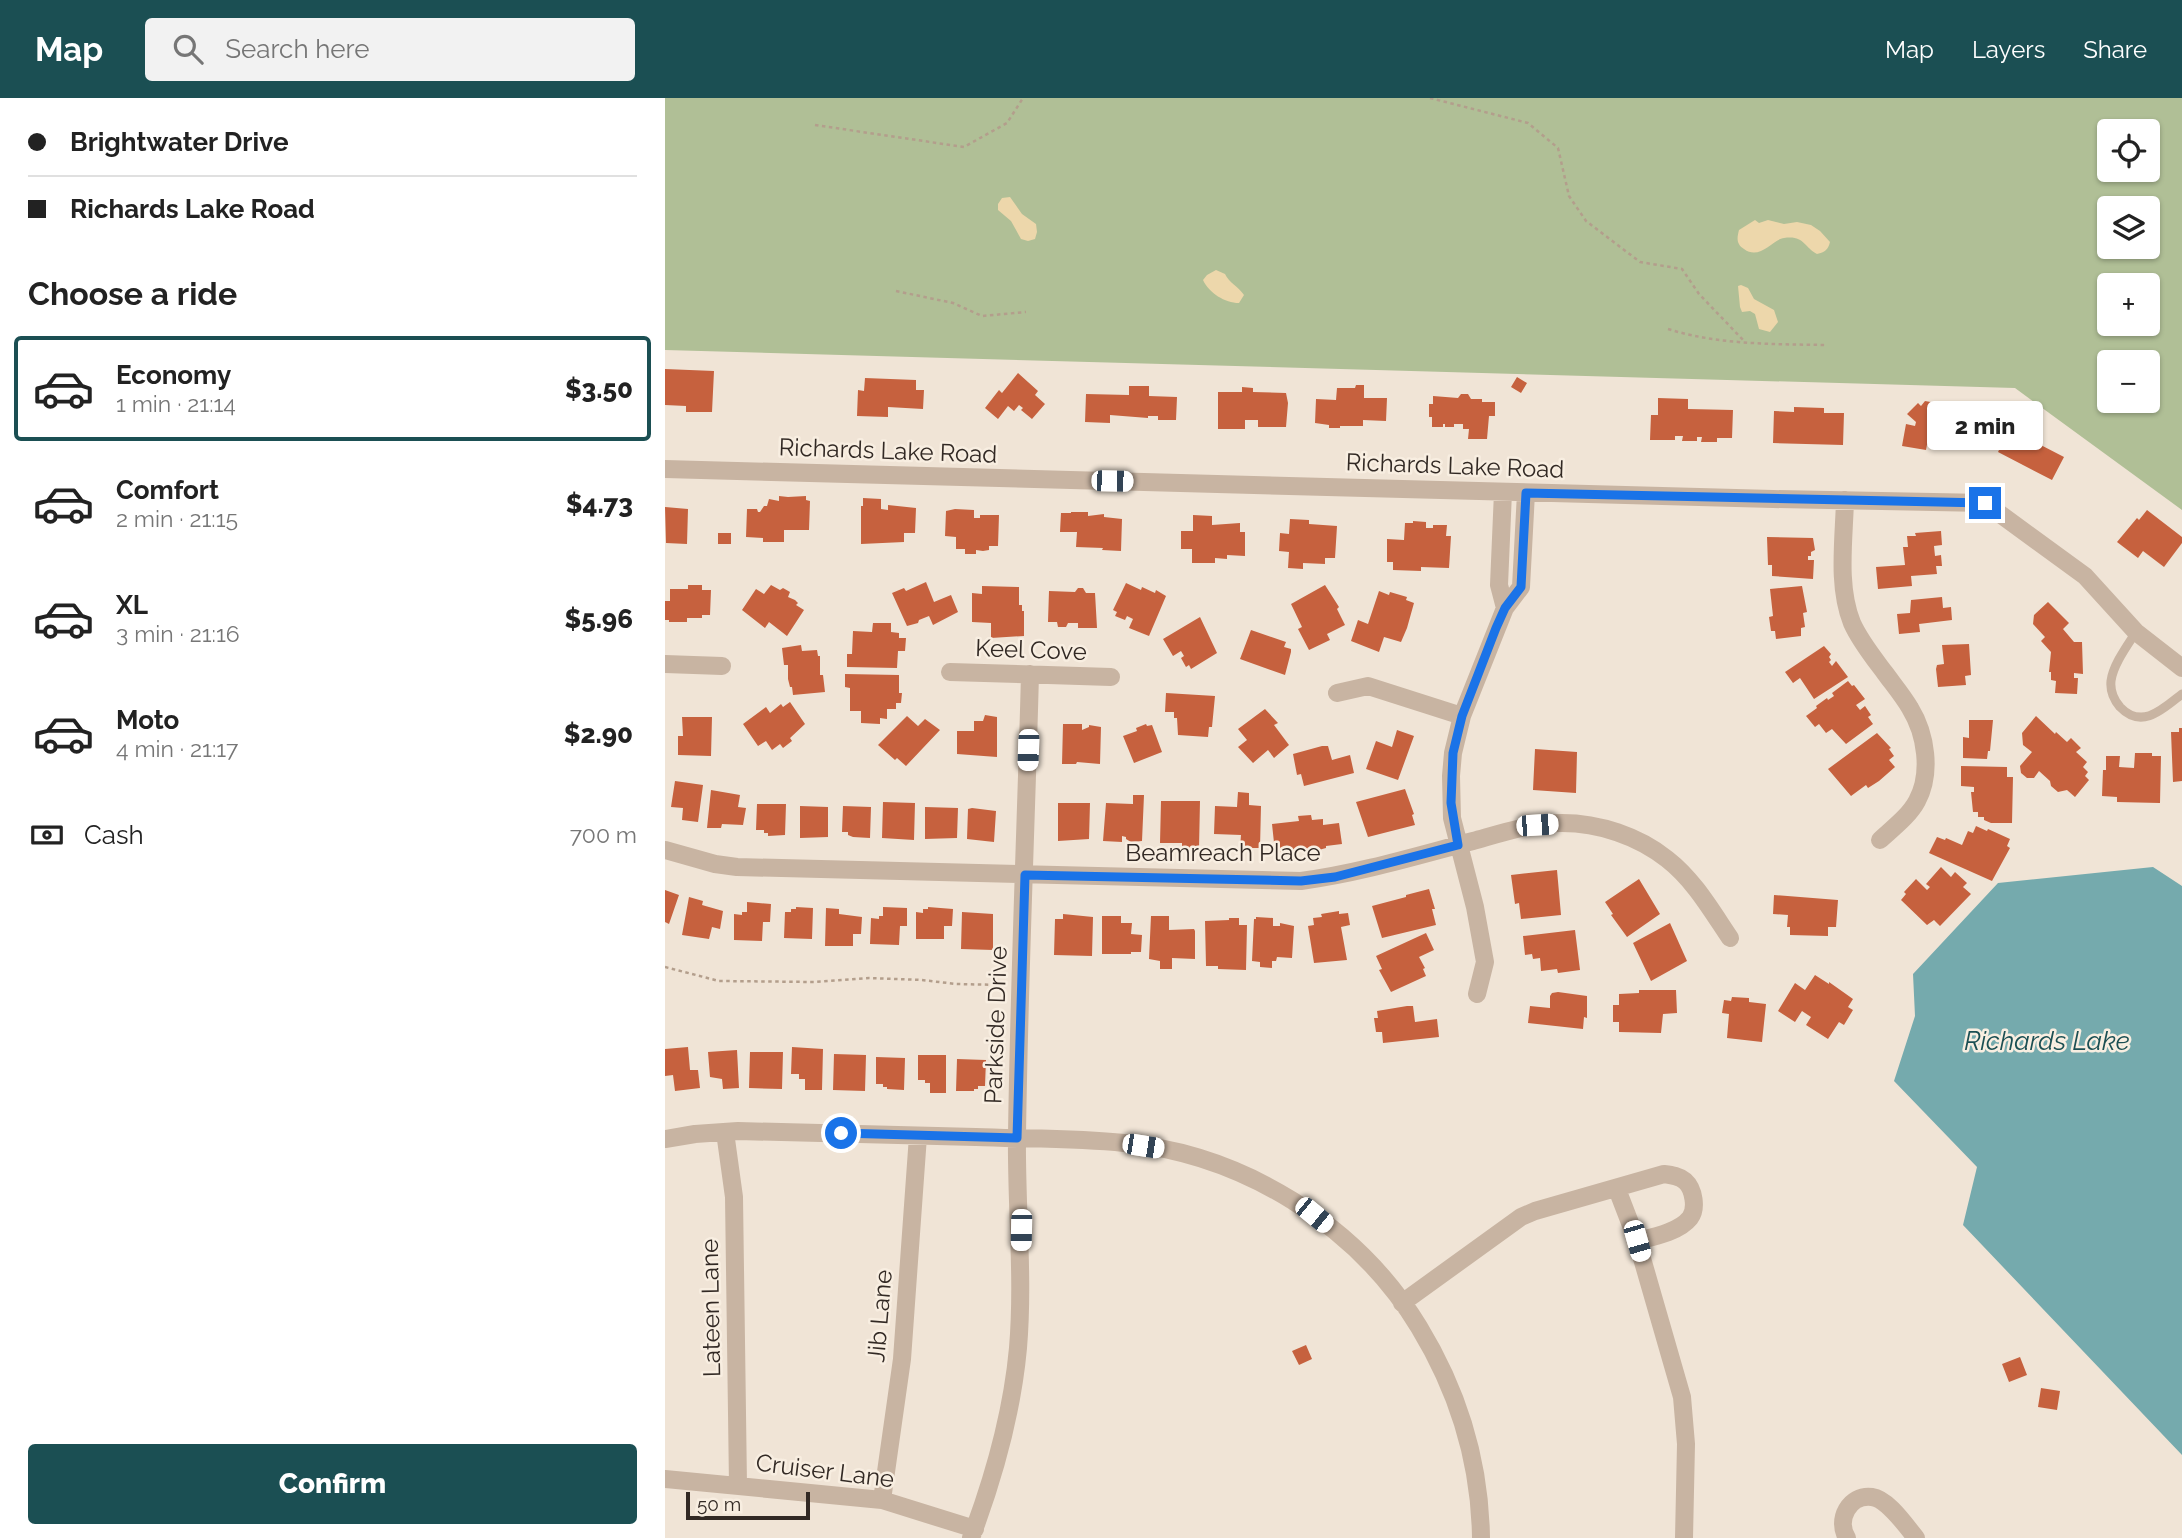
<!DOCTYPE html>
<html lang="en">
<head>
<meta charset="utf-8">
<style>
	body { margin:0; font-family:Raleway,sans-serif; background:#f2f2f2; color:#222; height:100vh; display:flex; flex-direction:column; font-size:26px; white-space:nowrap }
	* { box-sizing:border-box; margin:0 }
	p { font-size:23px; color:#767676 }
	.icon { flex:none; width:38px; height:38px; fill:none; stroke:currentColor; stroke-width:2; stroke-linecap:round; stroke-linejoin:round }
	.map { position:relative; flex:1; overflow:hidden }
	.panel { display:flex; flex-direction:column; background:#fff; width:665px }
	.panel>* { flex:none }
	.guide { display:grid; align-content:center; height:154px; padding:0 28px; background:#fff }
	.buttons { position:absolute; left:1432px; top:21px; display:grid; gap:14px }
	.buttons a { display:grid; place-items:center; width:63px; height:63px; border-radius:7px; background:#fff; box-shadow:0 2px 5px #0004; font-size:35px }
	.scale { position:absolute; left:21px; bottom:18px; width:124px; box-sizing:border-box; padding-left:7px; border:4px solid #322924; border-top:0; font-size:19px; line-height:24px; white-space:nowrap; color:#322924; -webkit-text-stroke:5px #f8eee1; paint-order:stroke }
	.end { position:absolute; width:32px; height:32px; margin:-16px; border:9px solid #1a73e8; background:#fff; box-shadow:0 0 0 4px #fff }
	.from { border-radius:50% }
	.bubble { position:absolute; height:49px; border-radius:7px; background:#fff; box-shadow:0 2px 5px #0004; font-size:23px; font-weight:800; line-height:49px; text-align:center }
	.car { position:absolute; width:21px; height:42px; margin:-21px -10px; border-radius:9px; box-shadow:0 0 5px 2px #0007; background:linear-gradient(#fff 24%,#345 0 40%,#fff 0 76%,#345 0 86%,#fff 0) }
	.guide b { display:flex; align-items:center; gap:24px; height:66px; font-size:26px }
	.guide b+b { border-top:2px solid #e0e0e0 }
	.guide i { width:18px; height:18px; background:#222 }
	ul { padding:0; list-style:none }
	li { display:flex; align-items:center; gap:21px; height:105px; margin:0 14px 10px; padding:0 14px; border:4px solid transparent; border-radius:7px }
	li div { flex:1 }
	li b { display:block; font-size:26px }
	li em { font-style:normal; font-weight:800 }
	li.active { border-color:#1b4f53 }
	li>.icon { width:63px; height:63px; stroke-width:1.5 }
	h2 { padding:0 28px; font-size:32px; line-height:84px }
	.pay { display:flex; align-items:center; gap:18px; height:77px; padding:0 28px; font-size:26px }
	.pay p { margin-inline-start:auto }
	.cta { display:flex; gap:14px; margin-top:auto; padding:14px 28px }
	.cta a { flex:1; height:80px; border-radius:7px; background:#1b4f53; color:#fff; font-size:28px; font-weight:800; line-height:80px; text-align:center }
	header { display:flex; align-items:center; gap:42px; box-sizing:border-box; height:98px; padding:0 35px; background:#1b4f53; color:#fff }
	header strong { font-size:33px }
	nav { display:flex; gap:38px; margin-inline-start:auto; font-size:24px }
	.search { width:490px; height:63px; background:#f2f2f2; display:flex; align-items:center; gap:18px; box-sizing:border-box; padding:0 24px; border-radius:7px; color:#767676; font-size:26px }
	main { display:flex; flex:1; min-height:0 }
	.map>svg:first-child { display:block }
	.green { fill:#b0bf96; fill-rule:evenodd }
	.sand { fill:#edd7ab }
	.water { fill:#75aaad }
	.building { fill:#c6613e }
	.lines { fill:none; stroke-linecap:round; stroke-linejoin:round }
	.path { stroke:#b39e8c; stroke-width:2.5; stroke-dasharray:3.5 3.5; stroke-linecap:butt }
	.lane { stroke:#c8b4a2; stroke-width:9 }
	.street { stroke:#c8b4a2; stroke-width:18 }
	.route { stroke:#1a73e8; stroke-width:9 }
	.labels { text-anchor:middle; stroke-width:5; stroke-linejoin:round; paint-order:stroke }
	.street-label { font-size:24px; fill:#322924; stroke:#f8eee1 }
	.water-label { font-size:26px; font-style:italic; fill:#1b4f53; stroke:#f8eee1 }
</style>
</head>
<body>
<header>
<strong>Map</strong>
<div class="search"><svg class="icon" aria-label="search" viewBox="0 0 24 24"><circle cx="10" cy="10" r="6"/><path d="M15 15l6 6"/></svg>Search here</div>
<nav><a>Map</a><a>Layers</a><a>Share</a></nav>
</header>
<main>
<section class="panel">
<div class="guide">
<b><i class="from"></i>Brightwater Drive</b>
<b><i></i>Richards Lake Road</b>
</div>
<h2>Choose a ride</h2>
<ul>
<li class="active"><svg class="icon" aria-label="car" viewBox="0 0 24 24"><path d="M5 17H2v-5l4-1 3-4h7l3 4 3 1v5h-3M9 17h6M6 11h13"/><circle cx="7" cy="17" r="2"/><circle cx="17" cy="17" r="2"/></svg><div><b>Economy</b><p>1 min · 21:14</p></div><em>$3.50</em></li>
<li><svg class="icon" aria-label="car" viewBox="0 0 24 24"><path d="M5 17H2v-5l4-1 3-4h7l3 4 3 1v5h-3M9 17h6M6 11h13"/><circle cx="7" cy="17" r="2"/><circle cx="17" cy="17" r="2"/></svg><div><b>Comfort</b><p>2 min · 21:15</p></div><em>$4.73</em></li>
<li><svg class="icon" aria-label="car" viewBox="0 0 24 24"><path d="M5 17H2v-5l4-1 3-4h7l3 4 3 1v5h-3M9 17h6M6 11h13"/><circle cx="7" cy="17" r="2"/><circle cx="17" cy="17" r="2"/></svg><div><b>XL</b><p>3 min · 21:16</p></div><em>$5.96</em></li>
<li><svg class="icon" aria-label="car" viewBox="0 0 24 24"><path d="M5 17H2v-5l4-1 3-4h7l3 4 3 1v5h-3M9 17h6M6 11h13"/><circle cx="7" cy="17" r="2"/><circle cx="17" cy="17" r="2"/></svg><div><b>Moto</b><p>4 min · 21:17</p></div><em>$2.90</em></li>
</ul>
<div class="pay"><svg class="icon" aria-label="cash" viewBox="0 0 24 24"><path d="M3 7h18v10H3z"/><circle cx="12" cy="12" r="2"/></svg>Cash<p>700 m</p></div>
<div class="cta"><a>Confirm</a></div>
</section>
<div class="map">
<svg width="1517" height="1440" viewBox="0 0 1517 1440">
	<rect width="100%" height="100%" fill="#f0e4d6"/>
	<path class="green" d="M0,0H1517V412L1350,290L0,252ZM1444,33H1482V72H1444ZM1444,110H1482V149H1444ZM1444,187H1482V226H1444ZM1444,264H1482V303H1444Z"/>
	<path class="sand" d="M345,99L357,116L371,126L372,134L370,141L363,143L356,141L346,123L333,112V106L337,100Z
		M1090,122L1094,125L1103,122L1119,126L1132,124L1146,127L1155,133L1165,144C1163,152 1160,154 1152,156C1139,149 1139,137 1119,140C1108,141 1095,163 1079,151C1071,146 1072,140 1074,132Z
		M551,172L560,176C564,185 573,188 579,197L574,205C560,205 544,195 538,182L542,177Z
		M1076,187L1083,190L1089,201L1109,212L1113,224L1105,234L1094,231L1090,216L1085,213L1077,214L1075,209L1073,188Z"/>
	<path class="water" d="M1488,769L1517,788V1357L1298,1127L1312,1069L1229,983L1250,918L1248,876L1333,785Z"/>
	<path class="building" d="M0,271L49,273L47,314H21V308L0,307Z
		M353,275L373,293L370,297L380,306L367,321L356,312L358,310L354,307L349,313L343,308L333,321L320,310L334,292L337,295Z
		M852,279L862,285L856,295L846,289Z
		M200,280L251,282V292H259L258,311L223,309V319L192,318L193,292L199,293Z
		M691,287H699V300H722L721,323L698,322V328H675V330H664V327L650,325L651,301L671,302L672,290H690Z
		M464,288H484V298L512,299L511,322H493V318H483V320L445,317V325L420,324L421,296L464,297Z
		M577,289L588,290V294L621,295L623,305L621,329H593V322H580V331H553V294H577Z
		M796,296H803L806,301H817V304H830V318H824L822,341H803L804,331H798V326H789V329H780V326H778V329H767V319H764V306H768V298L793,300Z
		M993,300L1023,301V311L1068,312L1067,340H1052V344H1036L1037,339H1032V343H1017L1018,338H1010V342H985L986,317H993Z
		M1260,303L1293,309L1295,316L1300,314L1305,328L1293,332L1290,351L1276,348L1278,339L1274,338L1272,347L1267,346L1268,337L1264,336L1261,352L1237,348L1241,326L1250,328L1251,324L1242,316L1253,305L1256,308Z
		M1129,309L1159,310V315H1179L1178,347L1108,345L1109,313L1129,314Z
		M1352,316L1375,329L1368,343L1399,359L1387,382L1333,354Z
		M114,398L123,399L141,398V402L145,403L144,432H119V444H98V440L81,439L82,411H92L93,414H95L99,408H102L104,401L114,403Z
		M198,400L216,401V411L223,412V407L251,410L250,435H239V444L196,446V408H198Z
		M0,409L23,411L22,446L1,445Z
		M290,411L309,412V420H315V417H334L333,448H324V452L318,453L311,452V456H300V451H291V439L280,438L281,413Z
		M1482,412L1517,439V445L1499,469L1478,453L1473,460L1452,444L1472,420L1474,422Z
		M406,414H423V418L439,416V419L457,421L456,453L437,452L438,450L411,449L412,434H395L396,415H406Z
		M528,417L547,418V427L575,425V434H580V458L562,457V461L550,460V465H527V451H516V433H528Z
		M625,421L644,422V426L672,428L670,460H660V466L638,465V471L623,470L624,454L614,453L615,435L624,436Z
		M748,423L761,424V430H768V427H782L781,438H786L784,470L756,469V473L728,472V464H722V441L739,442L740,425H748Z
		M1276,433L1277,447L1269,448L1270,458L1276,457L1277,468H1271L1272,476L1246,478L1247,488L1213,491L1211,469L1240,467L1238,449H1243L1242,438H1251L1250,435Z
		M53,435H66V446H53Z
		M1102,439L1148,440L1150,452L1146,454V458H1143V462H1149L1148,481L1107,478V467H1103Z
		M261,484L269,504L286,497L293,514L268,527L264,518L254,522L253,525L242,528L227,495L239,490L241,493Z
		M461,485L476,492L477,489L490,495L491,492L501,498L484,538L464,530L468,521L462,518L460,522L450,518L452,514L448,512Z
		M23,487H37V492H46L45,517H37V520H22V524H4V522H0V503H5V491H23Z
		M106,487L115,492L118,490L125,494L123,499L130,502L133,505L131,507L139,512L122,538L104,524L100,530L77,512L91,491L99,496Z
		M660,487L674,509L672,511L680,527L662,536L665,542L644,552L633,531L637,529L626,506Z
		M317,488L354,489V507H357V513H359V538L326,540V525L307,524V495L317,496Z
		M1137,488L1142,514L1138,515L1140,529L1136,530V538L1111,541L1110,533H1106L1104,519L1108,518L1105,491Z
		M413,490H418L421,495H430L432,530H413V525H403L401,529H393L392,524H383L384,493L410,494Z
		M714,493L724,497L725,494L742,499L741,502L749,505L742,530L736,544L719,539L714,554L686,543L693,522L703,526Z
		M1277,499L1278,510L1286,509L1287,522L1254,526L1255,534L1234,536L1232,516L1245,515L1246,502Z
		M1383,504L1404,525L1398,531L1409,544H1417L1418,576L1409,575V580H1413L1412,596L1390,595L1391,583L1386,582V574H1384L1386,554L1376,543L1380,539L1368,526L1369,517Z
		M535,519L552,555L526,571L524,567L521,569L516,560L519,558L516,553L508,558L498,541Z
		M208,525H226V534L234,535V540H241L240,553H233L232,570L182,569V556H187L188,533L207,534Z
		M586,532L621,544L619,549L626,551V554L620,577L575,561Z
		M1304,546L1306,577L1300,578L1301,587L1273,589L1271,571L1272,567L1279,566L1277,547Z
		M136,547L137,553L152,552L153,558H155V577H158L160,594L128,597L127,589H125L123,581V567H119L117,550Z
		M1159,548L1166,556L1164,559L1166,562L1164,564L1167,568L1171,563L1183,579L1149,601L1135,580L1128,585L1120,574Z
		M180,576L234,577V595H237L236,605H231V611H222V621L215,620V626L196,625V613H185V590L180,589Z
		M1183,583L1187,588L1189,587L1200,601L1191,607L1195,612L1200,608L1206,617L1203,619L1208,626L1181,646L1167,631L1161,635L1154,626L1150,629L1141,618L1152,610L1151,608L1162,600L1163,602L1169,598L1167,595Z
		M501,595L550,598L547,629H544L543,639L513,637L512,620H509V614H500Z
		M125,604L140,626L125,640L127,643L118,650L115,646L107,652L101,643L93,648L78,626L101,609L105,615L116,606L118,609Z
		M600,611L613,625L609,627L624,647L609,660L603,652L588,665L573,649L582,642L573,631Z
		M320,617L332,619V659L292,656V633H309V623H318Z
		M242,618L253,628L260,621L275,632L241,668L232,660L230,662L213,647Z
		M1371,618L1390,636L1391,634L1402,644L1406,640L1416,650L1411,654L1422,664L1418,669L1423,674L1420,678L1424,682L1410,699L1402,692L1393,694L1386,688L1385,683L1374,673L1369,680H1362L1356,675L1355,668L1367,654L1358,647L1357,635Z
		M17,619H47L46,658L13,657V638H18Z
		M1304,622H1328L1325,653H1323L1322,661L1298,660V639L1304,640Z
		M398,626H417V632L424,629V627L436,629L435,666L412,664L411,666H397Z
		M481,626L482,628L487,627L497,654L469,665L458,638L472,633L471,630Z
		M1514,630H1517V683L1508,684L1506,634H1514Z
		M732,632L749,638L733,682L701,671L711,643L727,649Z
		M1212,635L1226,650L1224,651L1229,658L1224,662L1230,669L1214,683L1203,690L1201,687L1186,698L1163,671Z
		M657,648H663L667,662L685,657L689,675L639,688L636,676L632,677L628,656Z
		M870,651L912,654L911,695L868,692Z
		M1470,655H1487V658H1496L1495,705L1452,704V699L1437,698L1438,672H1441V658H1455L1454,669L1469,670Z
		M1296,668L1342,669V679H1348L1347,725H1326L1319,722V719H1313V714H1308L1306,694H1309V689L1296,688Z
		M10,683L38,687L33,724L17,722L18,710L6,709Z
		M740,691L749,716L747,717L750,727L703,739L691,704Z
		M46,692L75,697L73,709L81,710L78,727L57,726L56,730H42Z
		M573,694L584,695V707L596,708L595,750H575L576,737L549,736L550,708L572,709Z
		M468,697H479L477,743L466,744L461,741V739L457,738V744L438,743L441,705L468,706Z
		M496,703H535L534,751H517V745H495Z
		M218,704L250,705L249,742L217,740Z
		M393,705H425L424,741L393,743Z
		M92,706H121L120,737L103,738V735H99V732H91Z
		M135,708L163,709V739L135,740Z
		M178,708L206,709L205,740L188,739L183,737V734H177Z
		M260,709L293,710L292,740L260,741Z
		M307,710L331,713L329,744L302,741L303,711Z
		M646,717L647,722L658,721V727L674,725L677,746L661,748V750L650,753L610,754L607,726L634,723L633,718Z
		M1311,728L1322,733L1323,731L1345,741L1342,748L1345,750L1327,783L1264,755L1272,739L1280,742L1281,740L1297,747L1303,733L1308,735Z
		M1276,769L1286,779L1290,774L1302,785L1298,789L1306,796L1275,828L1269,822L1262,827L1236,802L1241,796L1239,794L1251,781L1262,792L1265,789L1261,786Z
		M892,772L896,817L856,821L854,805L850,806L846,777Z
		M974,781L995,816L962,839L946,817L948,816L940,804Z
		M764,791L770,811H767L771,827L717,840L707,808L741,799V797Z
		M0,792L14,797L4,826L0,824Z
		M1109,797L1173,802L1171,829H1163V838L1125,837V829H1122L1123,817L1108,816Z
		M24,799L38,803L37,807L58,813L55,831L47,829L44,841L17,837Z
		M82,804L106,806L105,824H98L97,843L69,842V816L77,817V814H82Z
		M131,809L148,810L147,841L119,840L120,814H126V811H131Z
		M218,809L242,810V828H235L234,847L205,846L206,820L214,821V818H218Z
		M263,809L288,811L287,828H279V841H251V814L258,815V811H263Z
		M161,810L174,811V816L197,819L196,836H188V848H160Z
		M674,813V816L683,815L685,827L676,829L682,862L649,865L643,828L649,827L648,820L657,819L656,816Z
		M297,814L328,816V852L296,851Z
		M398,816L428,819L427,858L389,857L390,821H398Z
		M437,818H456V825H467L466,836L477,837L476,854H466V856H437Z
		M486,818H504V832L529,831L530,833V861L507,860V871H495V863L484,861Z
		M591,819L608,820V828H615V825L629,828L627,860L612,859L611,863H607V870L595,869V864L587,863L589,821H591Z
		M564,820H574V827H582L581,872L553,871V868H541L540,823L564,822Z
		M1005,825L1022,863L986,883L968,845Z
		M910,832L915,872L893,875L892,871L876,873L875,860L868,861L867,856L860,857L858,838Z
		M761,835L769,852L754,859L760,870L758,871L761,878L726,894L714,872L717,871L711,858Z
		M1150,877L1164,886V884L1188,901L1183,909L1188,912L1179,927L1174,924L1163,941L1141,927L1146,919L1137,913L1130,924L1113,913L1130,885L1140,892Z
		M974,892H1011L1012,915L998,916L996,935L954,934V924H948V907H954V896L974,895Z
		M893,894L922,898V920L919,919L918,931L863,925L865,908L885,910V898L887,895Z
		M1067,899L1084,900V904L1101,906L1097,944L1062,940L1064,916L1057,915L1059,902L1066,903Z
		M742,908H748L750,924L772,921L774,939L718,945L717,934H711L709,920H713L712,913Z
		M23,949L25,972H33L35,990L10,993L8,977L0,978V951Z
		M127,949L158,951L157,992H140V981H134V976H126Z
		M72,952L74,990L58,991L57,981L45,979L43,954Z
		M85,954H118L117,991L84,990Z
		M169,956L201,957L200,993L168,992Z
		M253,957H281V995H265V985H260V982H253Z
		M211,959L240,960L239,992L222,991V989H218V986H211Z
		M292,961L321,962L320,988H313V991H309V993H291Z
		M641,1247L647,1261L634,1267L627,1253Z
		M1355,1259L1362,1277L1344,1284L1337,1266Z
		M1376,1290L1395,1293L1392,1312L1373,1309Z"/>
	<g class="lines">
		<path class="path" d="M765,0L863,25L893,50L904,98L921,123L975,164L1017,171L1034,196L1081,245
			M150,27L299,49L342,25L358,0
			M231,193L288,205L317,218L361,214
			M1003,231C1054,247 1108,246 1162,247
			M0,869L54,883L150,884L204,880L257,882L291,886L339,887"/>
		<path class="lane" d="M1471,534C1462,548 1448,567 1446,583C1445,593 1449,602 1455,609C1477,632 1498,611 1517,596"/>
		<path class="street" d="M0,371L1108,401L1320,405L1420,478L1471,534L1517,570
			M838,394L834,487L840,510
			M1180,402C1179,442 1172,488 1187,525C1195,543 1208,559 1220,575C1228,586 1238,598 1245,610C1261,636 1267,675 1252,703C1244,718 1228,730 1215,742
			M0,566L57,568
			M285,574L446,579
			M672,595L703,588L797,618
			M0,752L50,766L72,769L636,783C695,775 751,758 808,743C837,735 867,725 897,725C934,725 973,738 1002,761C1029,782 1046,812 1065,840
			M812,896L820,864L810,809L787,720L786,678L788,655L797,618L840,510L856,489L861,395
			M60,1034L69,1099L73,1387
			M0,1041L30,1036L73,1033C152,1035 231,1037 311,1039C360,1041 410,1040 459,1045C578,1056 692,1127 754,1229C793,1293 815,1365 816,1440
			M952,1091L972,1143L1017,1299L1021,1346L1019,1440
			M737,1205L856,1119L870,1113L999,1076C1007,1077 1014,1078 1020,1083C1029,1091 1032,1111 1025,1120C1014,1134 988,1139 972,1143
			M0,1381L217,1402L310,1431
			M217,1402L237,1261L253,1038
			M306,1440C329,1379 347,1316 353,1250C359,1179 351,1108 352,1038C354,884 361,730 365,576
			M1182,1440C1171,1422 1184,1396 1207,1399C1223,1401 1241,1428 1251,1440"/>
	</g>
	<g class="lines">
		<path class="route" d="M176,1035L352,1040L360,777L636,783L670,779L793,747L786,705L788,655L797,618L831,530L840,510L856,489L861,395L1320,405"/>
	</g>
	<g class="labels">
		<g class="street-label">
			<text transform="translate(223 353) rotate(2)" y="8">Richards Lake Road</text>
			<text transform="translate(790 368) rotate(2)" y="8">Richards Lake Road</text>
			<text transform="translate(366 552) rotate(2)" y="8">Keel Cove</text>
			<text x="558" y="763">Beamreach Place</text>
			<text transform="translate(331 927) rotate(-88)" y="8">Parkside Drive</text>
			<text transform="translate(46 1210) rotate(-91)" y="8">Lateen Lane</text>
			<text transform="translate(215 1218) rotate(-85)" y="8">Jib Lane</text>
			<text transform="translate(160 1373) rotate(7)" y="8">Cruiser Lane</text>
		</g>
		<g class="water-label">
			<text x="1382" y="952">Richards Lake</text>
		</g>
	</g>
</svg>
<div class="buttons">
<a><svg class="icon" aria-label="locate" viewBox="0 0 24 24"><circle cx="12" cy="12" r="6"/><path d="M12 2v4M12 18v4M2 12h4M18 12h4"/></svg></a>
<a><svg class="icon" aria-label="layers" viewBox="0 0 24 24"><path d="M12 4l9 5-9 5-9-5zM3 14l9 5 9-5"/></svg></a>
<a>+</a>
<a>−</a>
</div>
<div class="scale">50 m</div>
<i class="end from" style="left:176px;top:1035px"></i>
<i class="end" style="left:1320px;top:405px"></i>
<div class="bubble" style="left:1262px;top:303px;width:116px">2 min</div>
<i class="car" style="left:447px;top:383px;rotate:91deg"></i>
<i class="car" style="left:363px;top:652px;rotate:182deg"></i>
<i class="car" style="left:872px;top:727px;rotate:86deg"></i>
<i class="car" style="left:478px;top:1048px;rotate:99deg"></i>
<i class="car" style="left:649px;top:1117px;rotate:129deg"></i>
<i class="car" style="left:356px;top:1132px;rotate:181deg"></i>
<i class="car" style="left:972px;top:1143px;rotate:164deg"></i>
</div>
</main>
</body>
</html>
